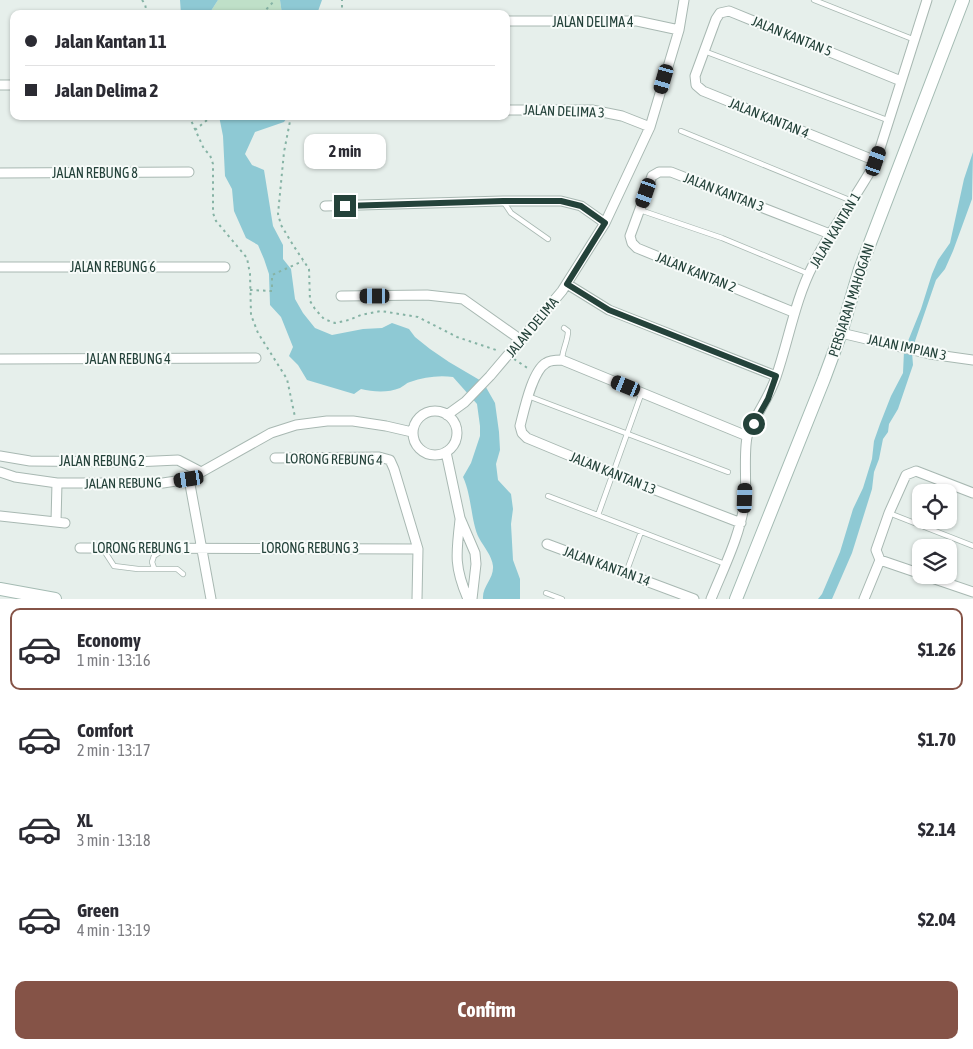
<!DOCTYPE html>
<html lang="en">
<head>
<meta charset="utf-8">
<style>
	body { margin:0; font-family:"Asap Condensed",sans-serif; background:#f2f2f3; color:#2b2b33; height:100vh; display:flex; flex-direction:column; font-size:19px; white-space:nowrap }
	* { box-sizing:border-box; margin:0 }
	p { font-size:16px; color:#7c7c81 }
	.icon { flex:none; width:28px; height:28px; fill:none; stroke:currentColor; stroke-width:2; stroke-linecap:round; stroke-linejoin:round }
	.map { position:relative; height:599px; overflow:hidden }
	.side { display:flex; flex-direction:column; background:#fff; flex:1 }
	.side>* { flex:none }
	.banner { position:absolute; left:10px; top:10px; width:500px; height:110px; border-radius:10px; box-shadow:0 1px 4px #0004; display:grid; align-content:center; height:110px; padding:0 15px; background:#fff }
	.tools { position:absolute; left:912px; top:484px; display:grid; gap:10px }
	.tools a { display:grid; place-items:center; width:45px; height:45px; border-radius:10px; background:#fff; box-shadow:0 1px 4px #0004; font-size:25px }
	.end { position:absolute; width:22px; height:22px; margin:-11px; border:6px solid #24423a; background:#fff; box-shadow:0 0 0 2px #fff }
	.from { border-radius:50% }
	.bubble { position:absolute; height:35px; border-radius:10px; background:#fff; box-shadow:0 1px 4px #0004; font-size:16px; font-weight:700; line-height:35px; text-align:center }
	.car { position:absolute; width:15px; height:30px; margin:-15px -8px; border-radius:6px; box-shadow:0 0 4px 1px #0007; background:linear-gradient(#222 24%,#8ab4d8 0 40%,#222 0 76%,#8ab4d8 0 86%,#222 0) }
	.banner b { display:flex; align-items:center; gap:18px; height:48px; font-size:19px }
	.banner b+b { border-top:1px solid #e1e1e2 }
	.banner i { width:12px; height:12px; background:#2b2b33 }
	ul { padding:9px 0 0; list-style:none }
	li { display:flex; align-items:center; gap:15px; height:82px; margin:0 10px 8px; padding:0 5px; border:2px solid transparent; border-radius:10px }
	li div { flex:1 }
	li b { display:block; font-size:19px }
	li em { font-style:normal; font-weight:700 }
	li.active { border-color:#855347 }
	li>.icon { width:45px; height:45px; stroke-width:1.5 }
	.action { display:flex; gap:10px; margin-top:auto; padding:10px 15px }
	.action a { flex:1; height:58px; border-radius:10px; background:#855347; color:#fff; font-size:20px; font-weight:700; line-height:58px; text-align:center }
	.map>svg:first-child { display:block }
	.green { fill:#bfe0c8 }
	.water { fill:#8ec9d4 }
	.lines { fill:none; stroke-linecap:round; stroke-linejoin:round }
	.lane-casing { stroke:#a8b8b2; stroke-width:6 }
	.street-casing { stroke:#a8b8b2; stroke-width:11 }
	.secondary-casing { stroke:#a4bbb3; stroke-width:14 }
	.path { stroke:#86b3a5; stroke-width:2; stroke-dasharray:2.5 4; stroke-linecap:butt }
	.lane { stroke:#fff; stroke-width:4.5 }
	.street { stroke:#fff; stroke-width:9 }
	.secondary { stroke:#fff; stroke-width:12 }
	.route { stroke:#24423a; stroke-width:6 }
	.labels { text-anchor:middle; stroke-width:4; stroke-linejoin:round; paint-order:stroke }
	.street-label { font-size:14px; fill:#24423a; stroke:#f7fbf9 }
</style>
</head>
<body>
<div class="map">
<svg width="973" height="599" viewBox="0 0 973 599">
	<rect width="100%" height="100%" fill="#e6efeb"/>
	<path class="green" d="M218,0H280L282,14H209Z"/>
	<path class="water" d="M180,0H218L209,14H181Z
		M280,0H322L317,14H282Z
		M219,116H228L238,119L242,116H288L284,122L255,132L245,154L252,165L264,170L273,226L283,245V259L291,269L295,299L303,313L315,328L332,335L363,329L382,328L392,323L409,329L415,337L430,349L449,362L483,382L495,403L499,432L500,450L496,464L498,480L511,494L513,509L511,524L513,560L520,579V599H483C482,586 494,579 493,566C492,556 484,547 479,538C471,523 472,496 463,477L471,463L480,436V426L477,404L453,377C439,375 424,377 410,382C406,383 404,386 400,388C388,393 373,392 361,389L354,394L307,380L298,365L289,356L293,347L281,317L270,305L269,274L264,259L258,245L246,238L234,211L232,189L225,176L223,136Z
		M973,152L972,199L953,251L945,269L936,280L915,341L912,352L913,365L898,409L889,424L888,432L883,439L879,459L874,472L872,489L852,553L832,599H818L822,594L840,552L853,509L863,488L872,459L874,441L880,424L891,396L903,373L904,351L921,309L932,274L938,260L950,243L964,179Z"/>
	<g class="lines">
		<g class="lane-casing">
			<path id="lane" d="M814,0L915,40
				M704,51L890,121
				M681,131L852,201
				M503,201L511,213L548,239
				M640,210L722,238L809,274
				M562,360C562,350 568,341 568,331L564,328
				M528,396L728,472
				M548,496L725,564
				M889,513L973,546
				M598,515L642,392
				M103,549L114,566L138,569H177L183,574
				M154,568L152,562L154,556L163,550
				M626,573L641,532
				M546,593L562,599"/>
		</g>
		<g class="street-casing">
			<path id="street" d="M506,21H637L679,30
				M0,85H14
				M506,110H592L622,116L650,127
				M876,161L703,91L696,85L695,76L716,19L720,13L729,11L901,81
				M0,173L189,172
				M325,206L503,201H561L581,206L605,223
				M0,267H225
				M567,284L609,310L776,376
				M341,296L427,295L463,299L521,340
				M793,312L637,248L632,243L630,236L652,176L659,172H671L830,234
				M841,333L930,354L973,360
				M0,359L256,358
				M413 433a22 22 0 1 1 44 0a22 22 0 1 1-44 0Z
				M447,415L465,402L490,376L562,291L605,223L650,127L679,30L684,0
				M446,452L460,518L475,553L476,564L472,599
				M0,456L30,461L134,462L178,460L201,472
				M275,458L379,457L390,460L394,469L418,549L417,599
				M0,472L15,477L57,483H163L189,479L271,433L296,425L327,421H353L386,426L412,432
				M189,479L211,599
				M0,516L65,523
				M460,520C456,554 454,567 468,599
				M56,522L57,483
				M741,523L614,474L527,438L522,433L520,426C524,411 532,371 546,363C550,360 556,360 562,360L747,436
				M547,544L694,599
				M80,548L418,549
				M880,560L921,574
				M923,575L973,592
				M711,599C724,567 741,534 745,499C747,484 743,446 748,434C756,414 769,398 776,377C789,339 795,300 813,265C831,228 857,197 876,161L927,0
				M864,599L880,560L876,550L889,513L906,475L916,471L973,493"/>
		</g>
		<g class="secondary-casing">
			<path id="secondary" d="M0,589L55,599
				M736,599L824,379L841,333L860,269L963,0"/>
		</g>
		<path class="path" d="M142,0L145,4L147,14
			M262,14L275,0
			M342,14V0
			M189,116L204,149L210,155L213,164V213L216,221L247,258L250,274L251,315L258,333L287,379L295,417
			M291,116L284,152L278,214L281,225L293,245L309,269L310,301L315,309L324,319L335,323L349,320L361,315L381,311L418,317L457,337L499,351
			M195,130L212,116
			M250,290L272,291V275L303,261
			M514,359L529,369"/>
		<use href="#lane" class="lane"/>
		<use href="#street" class="street"/>
		<use href="#secondary" class="secondary"/>
	</g>
	<g class="lines">
		<path class="route" d="M345,206L503,201H561L581,206L605,223L567,284L609,310L776,376L768,399L754,424"/>
	</g>
	<g class="labels">
		<g class="street-label">
			<text x="593" y="27">JALAN DELIMA 4</text>
			<text transform="translate(792 36) rotate(22)" y="5">JALAN KANTAN 5</text>
			<text transform="translate(564 111) rotate(2)" y="5">JALAN DELIMA 3</text>
			<text transform="translate(769 118) rotate(22)" y="5">JALAN KANTAN 4</text>
			<text x="95" y="178">JALAN REBUNG 8</text>
			<text transform="translate(724 192) rotate(21)" y="5">JALAN KANTAN 3</text>
			<text transform="translate(835 230) rotate(-59)" y="5">JALAN KANTAN 1</text>
			<text x="113" y="272">JALAN REBUNG 6</text>
			<text transform="translate(696 272) rotate(22)" y="5">JALAN KANTAN 2</text>
			<text transform="translate(851 300) rotate(-72)" y="5">PERSIARAN MAHOGANI</text>
			<text transform="translate(532 327) rotate(-50)" y="5">JALAN DELIMA</text>
			<text transform="translate(907 347) rotate(12)" y="5">JALAN IMPIAN 3</text>
			<text x="128" y="364">JALAN REBUNG 4</text>
			<text transform="translate(334 459) rotate(1)" y="5">LORONG REBUNG 4</text>
			<text x="102" y="466">JALAN REBUNG 2</text>
			<text transform="translate(613 473) rotate(22)" y="5">JALAN KANTAN 13</text>
			<text transform="translate(123 483) rotate(-1)" y="5">JALAN REBUNG</text>
			<text x="141" y="553">LORONG REBUNG 1</text>
			<text x="310" y="553">LORONG REBUNG 3</text>
			<text transform="translate(607 566) rotate(20)" y="5">JALAN KANTAN 14</text>
		</g>
	</g>
</svg>
<div class="tools">
<a><svg class="icon" aria-label="locate" viewBox="0 0 24 24"><circle cx="12" cy="12" r="6"/><path d="M12 2v4M12 18v4M2 12h4M18 12h4"/></svg></a>
<a><svg class="icon" aria-label="layers" viewBox="0 0 24 24"><path d="M12 4l9 5-9 5-9-5zM3 14l9 5 9-5"/></svg></a>
</div>
<i class="end from" style="left:754px;top:424px"></i>
<i class="end" style="left:345px;top:206px"></i>
<div class="bubble" style="left:304px;top:134px;width:82px">2 min</div>
<i class="car" style="left:664px;top:79px;rotate:196deg"></i>
<i class="car" style="left:876px;top:161px;rotate:19deg"></i>
<i class="car" style="left:646px;top:193px;rotate:199deg"></i>
<i class="car" style="left:375px;top:296px;rotate:270deg"></i>
<i class="car" style="left:626px;top:386px;rotate:292deg"></i>
<i class="car" style="left:189px;top:479px;rotate:261deg"></i>
<i class="car" style="left:745px;top:498px;rotate:2deg"></i>
<div class="banner">
<b><i class="from"></i>Jalan Kantan 11</b>
<b><i></i>Jalan Delima 2</b>
</div>
</div>
<section class="side">
<ul>
<li class="active"><svg class="icon" aria-label="car" viewBox="0 0 24 24"><path d="M5 17H2v-5l4-1 3-4h7l3 4 3 1v5h-3M9 17h6M6 11h13"/><circle cx="7" cy="17" r="2"/><circle cx="17" cy="17" r="2"/></svg><div><b>Economy</b><p>1 min · 13:16</p></div><em>$1.26</em></li>
<li><svg class="icon" aria-label="car" viewBox="0 0 24 24"><path d="M5 17H2v-5l4-1 3-4h7l3 4 3 1v5h-3M9 17h6M6 11h13"/><circle cx="7" cy="17" r="2"/><circle cx="17" cy="17" r="2"/></svg><div><b>Comfort</b><p>2 min · 13:17</p></div><em>$1.70</em></li>
<li><svg class="icon" aria-label="car" viewBox="0 0 24 24"><path d="M5 17H2v-5l4-1 3-4h7l3 4 3 1v5h-3M9 17h6M6 11h13"/><circle cx="7" cy="17" r="2"/><circle cx="17" cy="17" r="2"/></svg><div><b>XL</b><p>3 min · 13:18</p></div><em>$2.14</em></li>
<li><svg class="icon" aria-label="car" viewBox="0 0 24 24"><path d="M5 17H2v-5l4-1 3-4h7l3 4 3 1v5h-3M9 17h6M6 11h13"/><circle cx="7" cy="17" r="2"/><circle cx="17" cy="17" r="2"/></svg><div><b>Green</b><p>4 min · 13:19</p></div><em>$2.04</em></li>
</ul>
<div class="action"><a>Confirm</a></div>
</section>
</body>
</html>
